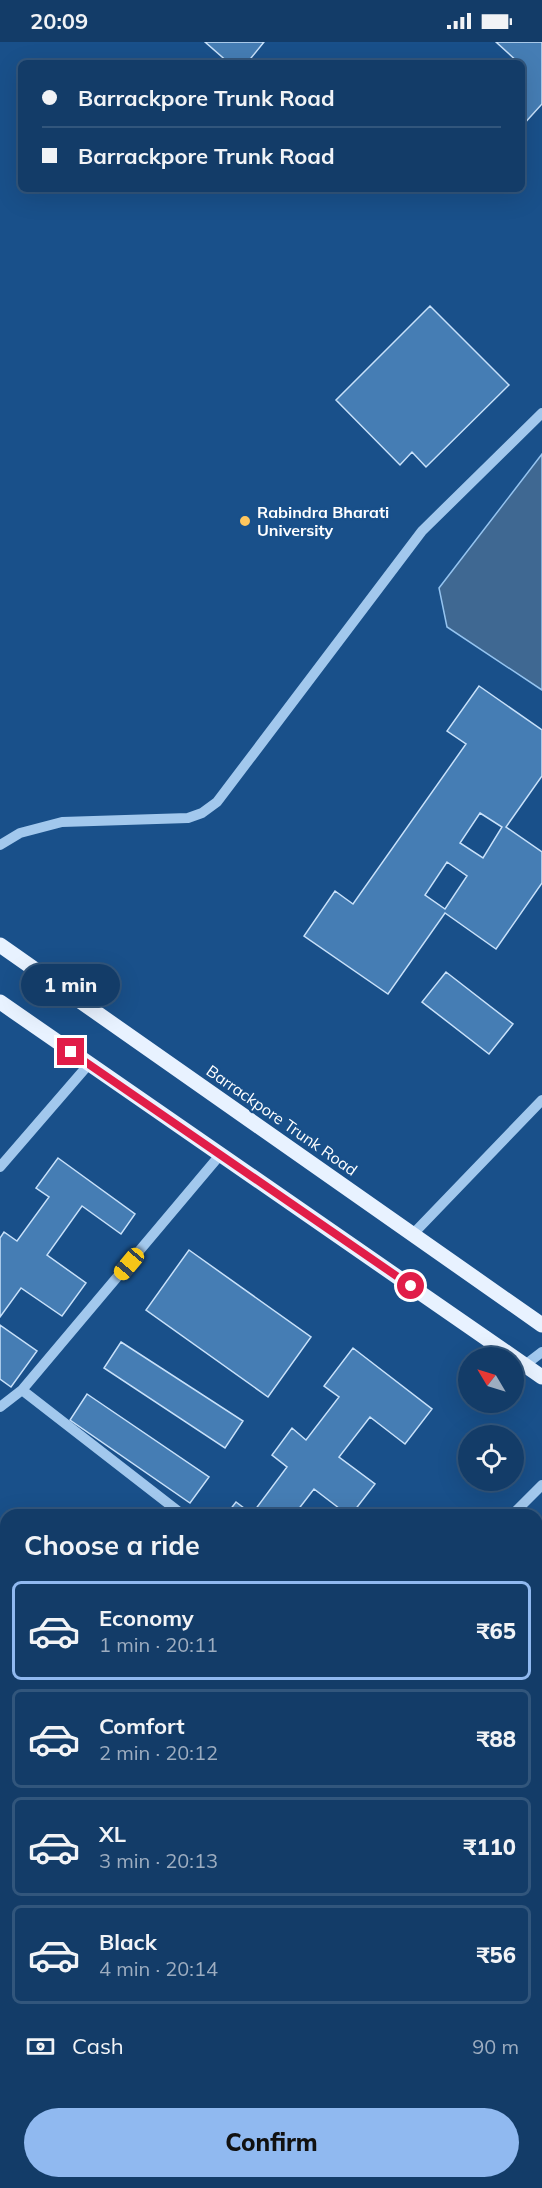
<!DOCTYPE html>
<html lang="en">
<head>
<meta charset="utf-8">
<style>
	body { margin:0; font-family:Mulish,sans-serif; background:#1c436e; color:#f1f3f6; height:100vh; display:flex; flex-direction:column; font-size:22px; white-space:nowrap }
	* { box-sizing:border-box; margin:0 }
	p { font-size:20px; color:#9dadc0 }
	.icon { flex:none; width:33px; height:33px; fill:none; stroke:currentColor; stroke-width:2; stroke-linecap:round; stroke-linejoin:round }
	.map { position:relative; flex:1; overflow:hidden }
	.details { position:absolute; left:0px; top:1467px; width:543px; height:680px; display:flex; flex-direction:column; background:#133c68; border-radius:18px 18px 0 0; box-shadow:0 6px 24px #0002,0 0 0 2px #32567c }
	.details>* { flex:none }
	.hud { position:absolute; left:18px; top:18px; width:507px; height:132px; border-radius:9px; box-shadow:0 6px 24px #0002,0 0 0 2px #32567c; display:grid; align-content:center; height:132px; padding:0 24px; background:#133c68 }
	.needle { width:39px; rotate:308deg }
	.buttons { position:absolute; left:458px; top:1305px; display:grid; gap:12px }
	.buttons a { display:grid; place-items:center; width:66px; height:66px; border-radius:50%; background:#133c68; box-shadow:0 6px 24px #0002,0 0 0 2px #32567c; font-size:30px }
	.end { position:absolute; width:27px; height:27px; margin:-14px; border:8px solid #e11d48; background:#fff; box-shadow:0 0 0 3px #fff }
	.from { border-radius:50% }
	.bubble { position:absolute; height:42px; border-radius:21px; background:#133c68; box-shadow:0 6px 24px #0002,0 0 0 2px #32567c; font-size:20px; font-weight:800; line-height:42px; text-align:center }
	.car { position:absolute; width:18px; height:36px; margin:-18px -9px; border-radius:8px; box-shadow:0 0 4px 2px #0007; background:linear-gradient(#f5c518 24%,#345 0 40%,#f5c518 0 76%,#345 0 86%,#f5c518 0) }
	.hud b { display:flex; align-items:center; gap:21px; height:57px; font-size:22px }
	.hud b+b { border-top:2px solid #32567c }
	.hud i { width:15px; height:15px; background:#f1f3f6 }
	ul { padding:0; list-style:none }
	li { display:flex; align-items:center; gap:18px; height:99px; margin:0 12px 9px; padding:0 12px; border:3px solid #32567c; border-radius:9px }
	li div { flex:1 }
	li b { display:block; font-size:22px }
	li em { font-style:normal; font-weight:800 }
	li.current { border-color:#90b9f0 }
	li>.icon { width:54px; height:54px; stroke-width:1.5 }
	h2 { padding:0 24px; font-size:27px; line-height:72px }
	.pay { display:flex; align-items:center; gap:15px; height:66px; padding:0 24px; font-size:22px }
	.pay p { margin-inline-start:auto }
	.primary-button { display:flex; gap:12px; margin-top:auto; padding:12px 24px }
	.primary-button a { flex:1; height:69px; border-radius:36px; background:#90b9f0; color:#111; font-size:24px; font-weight:800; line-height:69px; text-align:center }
	.status { display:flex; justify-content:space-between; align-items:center; height:42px; padding:0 30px; background:#133c68; direction:ltr }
	.status svg { height:16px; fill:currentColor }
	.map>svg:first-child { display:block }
	.water { fill:#3f6892; stroke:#95c4f0; stroke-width:1.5 }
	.building { fill:#457db4; stroke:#c8e1fa; stroke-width:1.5; fill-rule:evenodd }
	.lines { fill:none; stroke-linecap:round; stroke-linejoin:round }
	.minor { stroke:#a2c8ed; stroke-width:10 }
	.major { stroke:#e8f2ff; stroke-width:15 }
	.route { stroke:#e11d48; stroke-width:8 }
	.poi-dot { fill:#ffc75e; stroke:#19508a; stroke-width:2 }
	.labels { text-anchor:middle; stroke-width:4.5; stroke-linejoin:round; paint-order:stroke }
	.poi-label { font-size:16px; font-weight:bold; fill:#fff; stroke:#19508a; text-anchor:start }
	.street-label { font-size:16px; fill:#fff; stroke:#19508a }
</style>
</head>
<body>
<div class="status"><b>20:09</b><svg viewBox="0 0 49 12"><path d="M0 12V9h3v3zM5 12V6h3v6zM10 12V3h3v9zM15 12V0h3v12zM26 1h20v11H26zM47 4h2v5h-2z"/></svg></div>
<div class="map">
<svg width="542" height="2146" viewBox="0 0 542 2146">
	<rect width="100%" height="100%" fill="#19508a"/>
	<path class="water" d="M542,412V648L447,585L439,546Z"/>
	<path class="building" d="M205,0H264L247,21H229Z
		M496,0H542V62L522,84V21H519Z
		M430,264L509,343L426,425L412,410L400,423L336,358Z
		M479,644L542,688V734L506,785L542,810V841L496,907L445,871L388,952L304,894L335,849L353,862L466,702L447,689ZM480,771L502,785L483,816L460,801ZM447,820L467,834L445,867L425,853Z
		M446,930L513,982L489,1012L422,960Z
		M58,1116L135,1172L121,1192L82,1164L47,1213L86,1241L62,1274L21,1246L0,1275V1196L4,1190L17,1199L49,1155L36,1146Z
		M189,1208L311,1295L268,1355L146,1268Z
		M0,1283L37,1309L11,1345L0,1337Z
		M121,1300L243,1379L225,1406L104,1326Z
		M353,1306L432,1367L405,1402L370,1375L339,1415L375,1442L351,1473H348L314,1447L294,1473H226L236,1460L252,1472L287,1425L272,1413L292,1386L306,1398L339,1355L324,1344Z
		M87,1352L209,1435L190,1461L70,1378Z
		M537,1530L542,1535V1625L537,1631V1586L540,1583L537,1580Z
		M0,1554L6,1561V1609L0,1602Z
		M537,1637L542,1642V1691L537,1686Z
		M6,1804V1920L0,1927V1811Z
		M542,1932V2146H296L303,2140H537V1937Z
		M0,1964L6,1970V1990L0,1997Z"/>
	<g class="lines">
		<path class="minor" d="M0,803L20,791L62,780L188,776L202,771L217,760L422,489L542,371
			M0,1125L89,1022
			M413,1192L542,1058
			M525,1323L542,1310
			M22,1348L183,1473
			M0,1365L22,1348L220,1113
			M512,1473L542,1443
			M537,1892L542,1888
			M270,2146L275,2140"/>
		<path class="major" d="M0,903L542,1283
			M0,960L542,1335"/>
	</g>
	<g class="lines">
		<path class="route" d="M71,1010L411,1244"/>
	</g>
	<circle class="poi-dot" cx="245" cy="479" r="6"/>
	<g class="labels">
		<g class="poi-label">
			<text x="257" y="476">Rabindra Bharati<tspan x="257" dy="18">University</tspan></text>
		</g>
		<g class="street-label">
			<text transform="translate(282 1078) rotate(35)" y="6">Barrackpore Trunk Road</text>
		</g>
	</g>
</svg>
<div class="buttons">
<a><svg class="needle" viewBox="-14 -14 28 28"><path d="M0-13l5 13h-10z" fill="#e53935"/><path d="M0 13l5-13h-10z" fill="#9dadc0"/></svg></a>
<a><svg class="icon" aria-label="locate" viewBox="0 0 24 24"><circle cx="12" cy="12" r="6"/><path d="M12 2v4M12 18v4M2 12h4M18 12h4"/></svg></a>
</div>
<i class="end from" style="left:411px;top:1244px"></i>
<i class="end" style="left:71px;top:1010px"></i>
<div class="bubble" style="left:21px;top:922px;width:99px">1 min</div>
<i class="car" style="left:129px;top:1222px;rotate:220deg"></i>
<div class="hud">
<b><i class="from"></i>Barrackpore Trunk Road</b>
<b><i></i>Barrackpore Trunk Road</b>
</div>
<section class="details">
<h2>Choose a ride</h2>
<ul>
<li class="current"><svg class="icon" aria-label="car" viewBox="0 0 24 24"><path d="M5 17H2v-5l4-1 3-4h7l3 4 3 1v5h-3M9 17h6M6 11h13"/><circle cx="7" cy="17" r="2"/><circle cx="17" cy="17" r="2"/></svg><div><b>Economy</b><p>1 min · 20:11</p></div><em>₹65</em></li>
<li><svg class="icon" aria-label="car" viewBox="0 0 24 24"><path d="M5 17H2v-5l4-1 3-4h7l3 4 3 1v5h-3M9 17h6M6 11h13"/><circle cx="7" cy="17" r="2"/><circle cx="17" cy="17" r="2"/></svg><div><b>Comfort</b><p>2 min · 20:12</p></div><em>₹88</em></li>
<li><svg class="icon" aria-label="car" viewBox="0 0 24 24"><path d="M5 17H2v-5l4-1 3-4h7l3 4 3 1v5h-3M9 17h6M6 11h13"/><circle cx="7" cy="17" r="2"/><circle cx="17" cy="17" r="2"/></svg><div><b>XL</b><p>3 min · 20:13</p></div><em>₹110</em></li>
<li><svg class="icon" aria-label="car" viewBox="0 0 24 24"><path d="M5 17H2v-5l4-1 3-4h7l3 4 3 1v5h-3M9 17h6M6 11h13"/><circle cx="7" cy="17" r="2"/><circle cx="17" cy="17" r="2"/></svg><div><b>Black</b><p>4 min · 20:14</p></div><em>₹56</em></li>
</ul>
<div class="pay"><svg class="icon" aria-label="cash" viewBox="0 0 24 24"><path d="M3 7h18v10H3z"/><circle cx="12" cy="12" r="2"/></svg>Cash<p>90 m</p></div>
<div class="primary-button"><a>Confirm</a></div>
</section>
</div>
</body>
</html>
